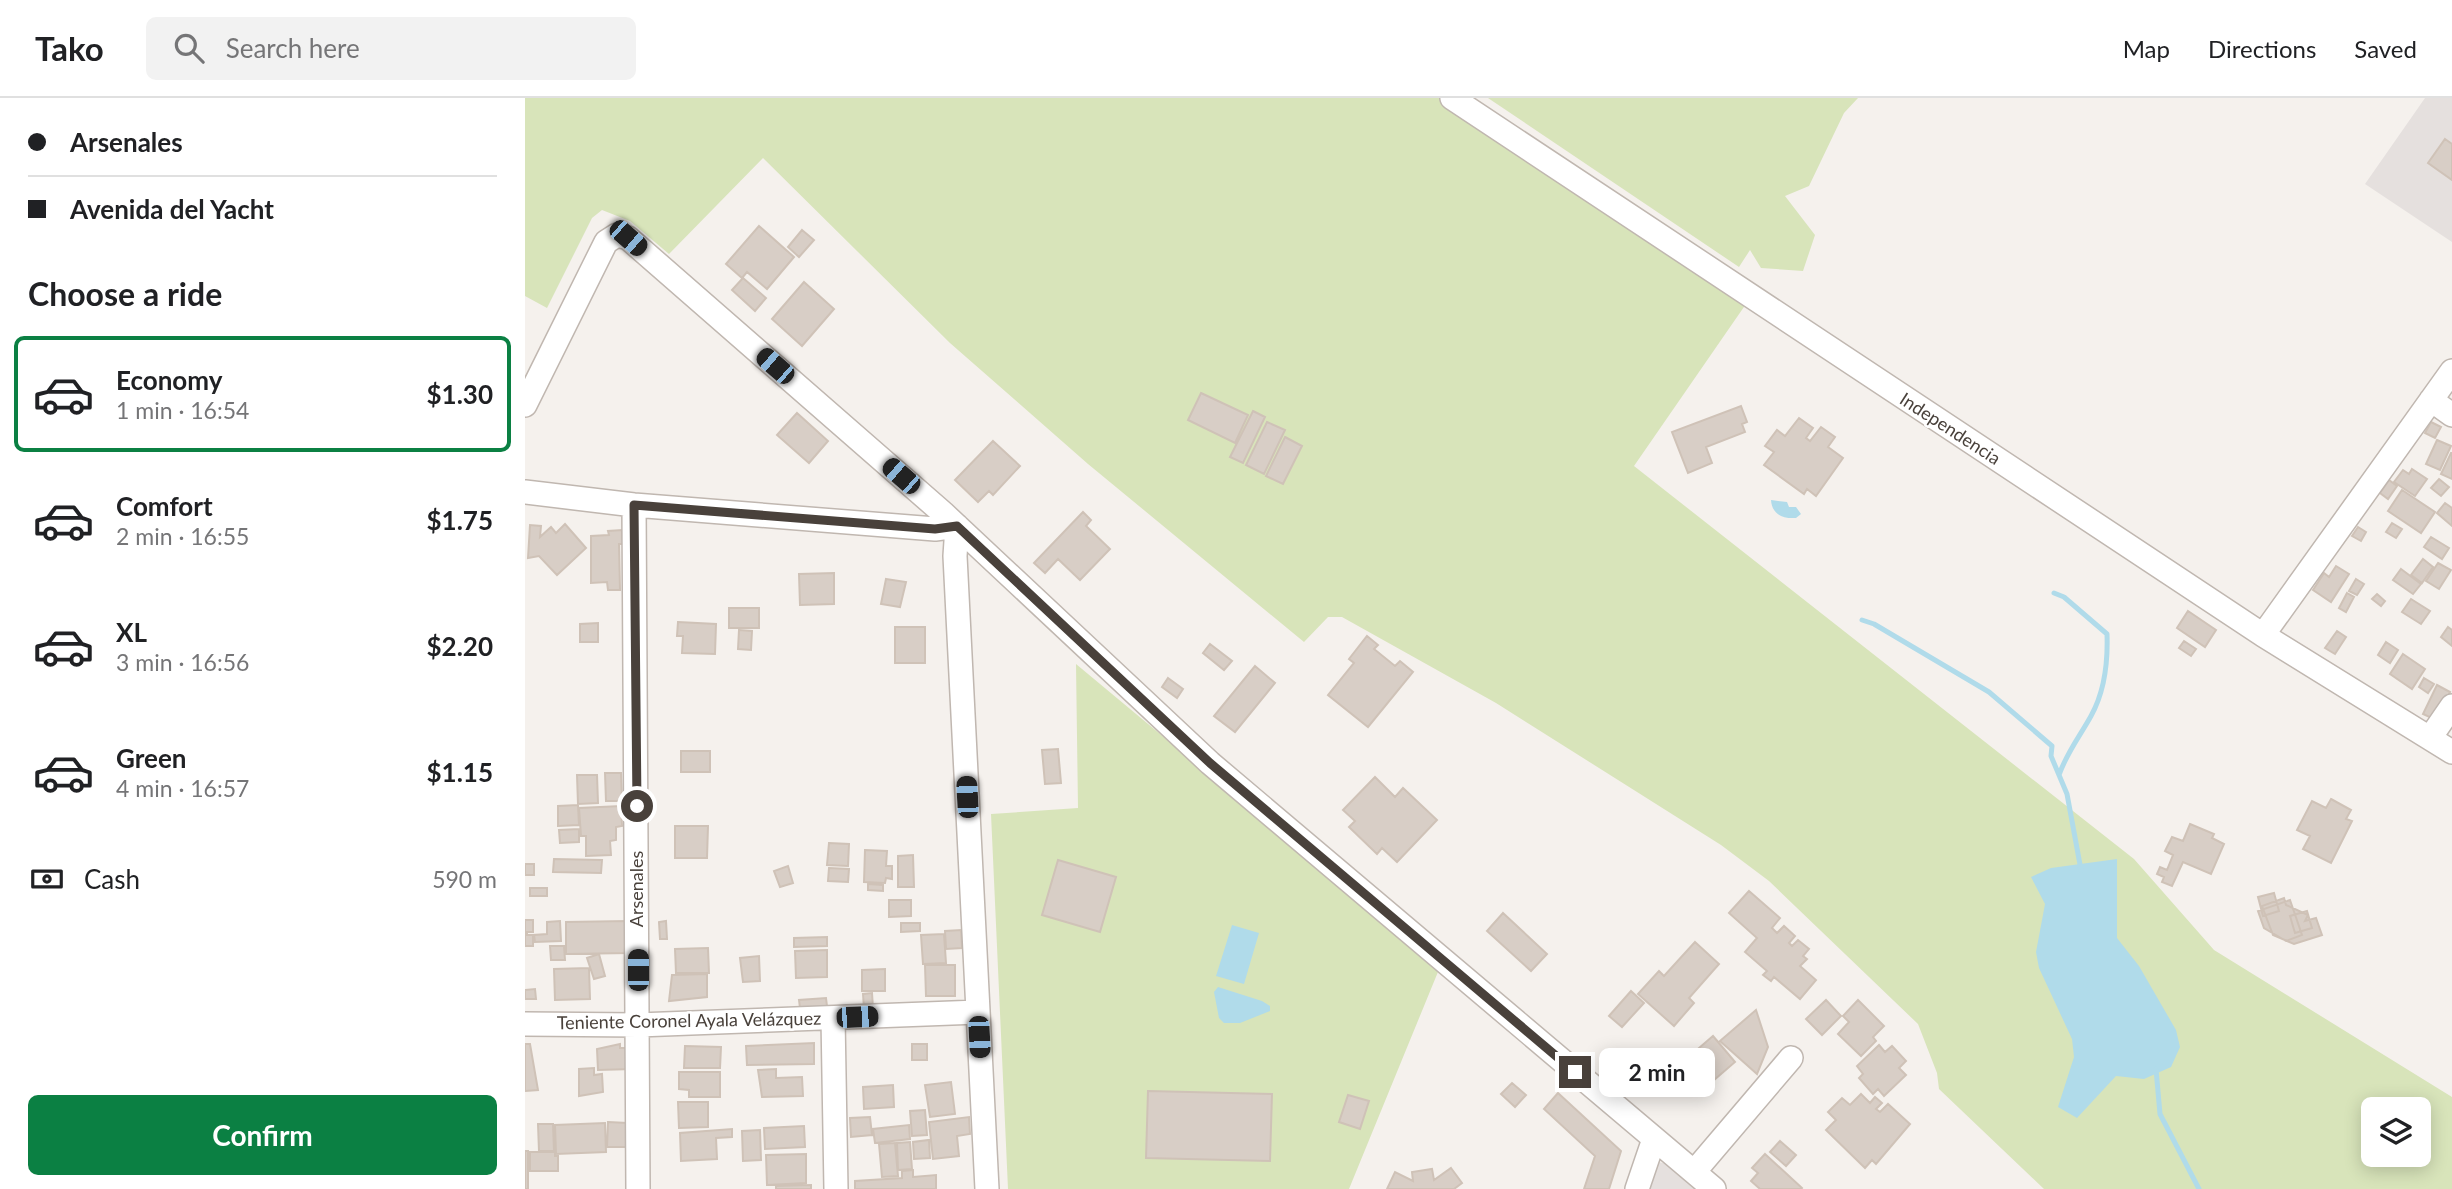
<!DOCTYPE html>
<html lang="en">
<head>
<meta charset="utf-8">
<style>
	body { margin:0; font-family:Lato,sans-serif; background:#f2f2f2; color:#202124; height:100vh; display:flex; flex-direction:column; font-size:26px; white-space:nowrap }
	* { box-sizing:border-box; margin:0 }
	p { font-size:23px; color:#757577 }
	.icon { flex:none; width:38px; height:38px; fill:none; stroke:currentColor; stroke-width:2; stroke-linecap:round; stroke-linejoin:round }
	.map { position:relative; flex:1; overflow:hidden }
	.drawer { display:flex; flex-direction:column; background:#fff; width:525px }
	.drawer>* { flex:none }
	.hud { display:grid; align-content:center; height:154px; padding:0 28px; background:#fff }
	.controls { position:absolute; left:1836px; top:999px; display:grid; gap:14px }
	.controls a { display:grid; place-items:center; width:70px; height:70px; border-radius:10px; background:#fff; box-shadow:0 4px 18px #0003; font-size:35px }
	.end { position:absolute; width:32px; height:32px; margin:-16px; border:9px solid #49413b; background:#fff; box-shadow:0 0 0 4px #fff }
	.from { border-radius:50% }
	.bubble { position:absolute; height:49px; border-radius:10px; background:#fff; box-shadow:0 4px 18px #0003; font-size:23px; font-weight:700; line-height:49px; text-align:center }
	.car { position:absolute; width:21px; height:42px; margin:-21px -10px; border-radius:9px; box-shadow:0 0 5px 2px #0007; background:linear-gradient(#222 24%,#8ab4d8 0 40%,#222 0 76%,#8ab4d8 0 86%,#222 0) }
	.hud b { display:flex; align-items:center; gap:24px; height:66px; font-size:26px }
	.hud b+b { border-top:2px solid #e0e0e0 }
	.hud i { width:18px; height:18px; background:#202124 }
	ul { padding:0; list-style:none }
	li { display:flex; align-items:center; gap:21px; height:116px; margin:0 14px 10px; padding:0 14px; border:4px solid transparent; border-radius:10px }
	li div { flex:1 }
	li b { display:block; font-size:26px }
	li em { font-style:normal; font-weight:700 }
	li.on { border-color:#0b8043 }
	li>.icon { width:63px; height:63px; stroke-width:1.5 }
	h2 { padding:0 28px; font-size:32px; line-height:84px }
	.pay { display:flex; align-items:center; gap:18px; height:77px; padding:0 28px; font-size:26px }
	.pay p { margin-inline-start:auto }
	.action { display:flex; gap:14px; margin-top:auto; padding:14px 28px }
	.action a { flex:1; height:80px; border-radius:10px; background:#0b8043; color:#fff; font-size:28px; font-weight:700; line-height:80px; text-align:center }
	header { display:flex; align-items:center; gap:42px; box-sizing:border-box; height:98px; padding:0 35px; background:#fff; border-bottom:2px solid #e0e0e0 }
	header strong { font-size:33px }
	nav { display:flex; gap:38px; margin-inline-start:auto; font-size:24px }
	.search { width:490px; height:63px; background:#f2f2f2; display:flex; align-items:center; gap:18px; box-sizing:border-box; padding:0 24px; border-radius:10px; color:#757577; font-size:26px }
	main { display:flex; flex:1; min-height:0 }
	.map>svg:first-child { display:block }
	.industrial { fill:#e5e0de }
	.green { fill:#d8e4ba; fill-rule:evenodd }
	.water { fill:#b0dbea }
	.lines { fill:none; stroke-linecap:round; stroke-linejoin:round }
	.stream { stroke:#b0dbea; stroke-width:5 }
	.building { fill:#d8cec6; stroke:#cfc2b7; stroke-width:2 }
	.minor-casing { stroke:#c0b7b0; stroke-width:26 }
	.minor { stroke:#fff; stroke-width:23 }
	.route { stroke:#49413b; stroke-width:9 }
	.labels { text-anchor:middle; stroke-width:5; stroke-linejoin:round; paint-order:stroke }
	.street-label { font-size:18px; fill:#49413b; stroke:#fff }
</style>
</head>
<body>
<header>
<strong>Tako</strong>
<div class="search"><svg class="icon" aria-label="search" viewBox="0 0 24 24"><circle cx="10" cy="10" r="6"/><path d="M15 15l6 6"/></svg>Search here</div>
<nav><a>Map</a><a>Directions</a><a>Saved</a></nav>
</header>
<main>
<section class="drawer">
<div class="hud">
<b><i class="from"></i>Arsenales</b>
<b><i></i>Avenida del Yacht</b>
</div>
<h2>Choose a ride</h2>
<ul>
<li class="on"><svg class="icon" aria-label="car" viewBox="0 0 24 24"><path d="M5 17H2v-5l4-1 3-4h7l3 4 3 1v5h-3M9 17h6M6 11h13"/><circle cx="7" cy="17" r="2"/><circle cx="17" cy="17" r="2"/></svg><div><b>Economy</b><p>1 min · 16:54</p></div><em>$1.30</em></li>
<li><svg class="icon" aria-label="car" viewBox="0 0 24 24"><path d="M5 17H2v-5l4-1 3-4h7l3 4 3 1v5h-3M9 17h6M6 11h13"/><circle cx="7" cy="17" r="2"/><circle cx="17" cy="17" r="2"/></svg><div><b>Comfort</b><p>2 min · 16:55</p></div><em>$1.75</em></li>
<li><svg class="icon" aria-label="car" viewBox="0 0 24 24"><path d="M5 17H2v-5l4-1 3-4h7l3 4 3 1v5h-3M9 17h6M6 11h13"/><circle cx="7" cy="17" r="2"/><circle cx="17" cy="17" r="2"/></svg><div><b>XL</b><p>3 min · 16:56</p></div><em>$2.20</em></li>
<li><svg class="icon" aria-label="car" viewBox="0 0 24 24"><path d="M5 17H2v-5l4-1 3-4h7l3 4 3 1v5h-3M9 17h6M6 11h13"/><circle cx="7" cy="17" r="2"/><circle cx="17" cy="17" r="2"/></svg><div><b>Green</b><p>4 min · 16:57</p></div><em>$1.15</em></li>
</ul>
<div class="pay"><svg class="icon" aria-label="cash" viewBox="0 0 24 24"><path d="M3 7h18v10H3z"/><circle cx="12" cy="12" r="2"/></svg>Cash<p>590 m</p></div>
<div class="action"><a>Confirm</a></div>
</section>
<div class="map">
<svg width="1927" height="1091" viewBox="0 0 1927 1091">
	<rect width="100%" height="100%" fill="#f5f1ed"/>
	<path class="industrial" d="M1900,0H1927V144L1840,86Z
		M1133,1064L1143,1066L1172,1091H1121Z"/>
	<path class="green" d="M0,0H915L1221,206L1109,368L1609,761L1689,852L1927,999V1091H1519L1414,991L1412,975L1393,926L1244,783L1196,747L971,605L817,519H803L779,544L563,366L425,245L238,60L144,156L105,123L77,112L67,120L22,210L0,198ZM1848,1012H1894V1057H1848Z
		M963,0H1333L1319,15L1284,88L1260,98L1290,137L1278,173L1236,170L1225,152L1214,169Z
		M551,566L915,869L824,1091H483L466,716L553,710Z"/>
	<path class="water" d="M1246,402L1262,404L1264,409H1271L1276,416L1271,420C1257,421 1247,416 1246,402Z
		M1592,761V840L1614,868L1651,932L1655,949L1646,969L1619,981L1591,978L1552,1020L1533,1009L1549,959L1547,941L1514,870L1511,854L1520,806L1506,779L1526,770Z
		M707,827L734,835L719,886L691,878Z
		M693,889L737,903L745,908V913L715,925H699L694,920L689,894Z"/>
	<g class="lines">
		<path class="stream" d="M1529,495L1539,499L1582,536C1583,565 1580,593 1566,618C1555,638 1542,654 1534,677
			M1337,522L1349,526L1464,594L1527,648L1526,658L1542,696L1556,772
			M1631,971L1635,1016L1674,1091"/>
	</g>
	<path class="building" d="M1920,41L1927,46V82L1903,65Z
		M234,128L269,159L242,191L222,174L217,180L201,166Z
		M277,132L289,142L274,159L263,149Z
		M218,180L241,200L230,213L207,192Z
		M279,184L309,211L277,248L247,221Z
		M676,295L723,317L710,345L663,322Z
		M1216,308L1222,324L1217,326L1220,334L1181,349L1187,365L1163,375L1147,334Z
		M728,313L740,319L718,365L705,359Z
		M272,315L303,343L284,365L252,337Z
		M1274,320L1288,330L1281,340L1285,343L1296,329L1310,339L1303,349L1318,360L1291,398L1282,391L1279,396L1239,367L1249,354L1240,348L1252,332L1260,338Z
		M742,324L760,332L739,376L721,367Z
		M1906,324L1916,329L1910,340L1900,335Z
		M760,339L777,348L758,386L741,378Z
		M1912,342L1926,348L1915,372L1901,366Z
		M468,343L495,368L468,397L464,393L453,404L430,382Z
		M1926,355H1927V381L1916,376Z
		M1887,371L1902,381L1890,398L1869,384L1878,372L1884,376Z
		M1914,381L1924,389L1916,398L1906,390Z
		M1864,382L1872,388L1863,401L1855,395Z
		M1877,392L1910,414L1896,435L1863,413Z
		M1920,405L1927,410V428L1912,415Z
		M558,414L566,422L561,428L585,451L555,482L533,461L520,475L509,465Z
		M1867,425L1877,431L1871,440L1861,434Z
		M40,426L61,450L32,477L14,458L3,460L5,427L16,428L15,439L26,429L31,435Z
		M1833,429L1841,434L1836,443L1827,438Z
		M97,432L98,446H94L95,492H83L82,484L66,485V438L84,437L83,433Z
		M1906,439L1924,450L1917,461L1899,449Z
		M1898,461L1908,469L1897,485L1886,477Z
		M1913,465L1926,472L1914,491L1901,483Z
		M1811,468L1824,476L1806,504L1788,492L1799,475L1804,479Z
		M1876,471L1896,486L1888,496L1868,482Z
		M309,475V506L275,507L274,476Z
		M361,481L381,484L375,509L356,506Z
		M1831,481L1839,486L1832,497L1824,493Z
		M1822,495L1829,499L1821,514L1814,510Z
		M1852,496L1860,503L1856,508L1847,501Z
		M1886,501L1905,513L1896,526L1877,514Z
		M204,510H234V530H204Z
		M1663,513L1691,532L1680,549L1652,530Z
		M153,524L191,526L190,556L157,555L158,538H152Z
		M73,525V544H55V526Z
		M370,529H400V565H370Z
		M1923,529L1927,532V548L1916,539Z
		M214,532L227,533L226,552L213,551Z
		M1812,533L1821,539L1810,556L1800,550Z
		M842,538L853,547L849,551L870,568L875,563L888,574L843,629L803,597L829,565L824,561Z
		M1659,543L1671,551L1666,558L1654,550Z
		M1861,544L1873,552L1865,565L1853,557Z
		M685,546L707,563L699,572L678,555Z
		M1878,556L1900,571L1887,591L1865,576Z
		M730,568L750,585L710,634L689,618Z
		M643,580L658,591L652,600L637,589Z
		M1899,580L1909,586L1903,595L1894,589Z
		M1912,587L1925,594L1911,622L1898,616Z
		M533,651L536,685L520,686L517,652Z
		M156,653H185V674H156Z
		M80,675H96L97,703H81Z
		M52,677H72L73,705L53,706Z
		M850,679L870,699L878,690L912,722L872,764L857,750L852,756L824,729L830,723L818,712Z
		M1806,701L1826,712L1821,721L1827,723L1806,765L1778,751L1785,738L1772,732L1787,703L1801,710Z
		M53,707L54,727L33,728V708Z
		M96,708L97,728L91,729V742L85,743L86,757L61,758V738H56L54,710Z
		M1665,726L1689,736L1687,740L1699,746L1686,776L1658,764L1647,788L1637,784L1639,779L1632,776L1635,769L1642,772L1648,757L1640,753L1647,739L1658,743Z
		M150,728H183L182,760H150Z
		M54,731V744L35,745L34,732Z
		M304,745L324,746L323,768L302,767Z
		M340,752L362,753L361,768H367V781L361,780L360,785L339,784Z
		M388,757L389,789H373V758Z
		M29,761L77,762L76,775L28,774Z
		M533,762L591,779L575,834L517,817Z
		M0,766H9V777H0Z
		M263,768L268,785L255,789L249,773Z
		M304,770L324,771L323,784L303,783Z
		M343,786L358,787V793L343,792Z
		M5,790H22V798H5Z
		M1224,793L1255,820L1247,830L1252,835L1259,828L1270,838L1264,845L1267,848L1273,842L1284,851L1278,858L1282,861L1275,868L1291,882L1275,901L1249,879L1246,883L1238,877L1242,873L1220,854L1232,840L1204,815Z
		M1749,795L1754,813L1738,818L1733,799Z
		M1759,800L1761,807L1783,817L1780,823L1791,820L1797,837L1769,846L1748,837L1737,808Z
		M364,802H386V818L364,819Z
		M1765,802L1777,837L1761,843L1739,830L1733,813Z
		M1782,813L1787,830L1770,835L1765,818Z
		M978,815L1022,856L1006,873L962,833Z
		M0,822H8V834H2V837H8V848H0Z
		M35,823L36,843L10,844L9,837L22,836V824Z
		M103,823L104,855L41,856V824Z
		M141,823L142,841H135L134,824Z
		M376,825H395V833L376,834Z
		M436,832L437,850L421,851L420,833Z
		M419,836L421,865L398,866L396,837Z
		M302,839V848L269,849V840Z
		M1170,844L1194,866L1164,900L1169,905L1149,928L1113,896L1134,873L1139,878Z
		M25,848H39L40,862H26Z
		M183,850L184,875H151L150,851Z
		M302,852V879L271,880L270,853Z
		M74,856L80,878L69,881L62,860Z
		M234,858L235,883L218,884L215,860Z
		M400,867H430V898H401Z
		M64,870L65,901L30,902L29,871Z
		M360,871V893H337V872Z
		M182,876V899L144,903L147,877Z
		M10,891L11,901H0V892Z
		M1106,893L1119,905L1097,929L1084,918Z
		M347,895L348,910L339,911L338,896Z
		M301,900L302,908L275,910L274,902Z
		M1301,902L1316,918L1297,937L1281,921Z
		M1333,902L1359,928L1348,939L1351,943L1336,958L1313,936L1324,924L1318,918Z
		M1231,912L1243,949L1232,976L1195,943Z
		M1188,938L1210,964L1189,982L1167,956Z
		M289,945V966L222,967L221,948Z
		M0,946H5L13,992L0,993Z
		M95,946V950H107L108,971L73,972L72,951Z
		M387,946H402V962H387Z
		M1354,947L1360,954L1367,948L1381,963L1374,970L1381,977L1359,998L1353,991L1348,996L1334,980L1338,976L1332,968Z
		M160,948L196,949L195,970H159Z
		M69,970V977L77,976L78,994L54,998V971Z
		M251,971V980L277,979L278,998L237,999L233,972Z
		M154,974H195V999H164V992L154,991Z
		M426,984L430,1016L405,1019L400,987Z
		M987,985L1001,997L990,1009L976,996Z
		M368,987L369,1009L339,1011L338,989Z
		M623,993L747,996L745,1063L621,1060Z
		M1033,995L1096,1053L1084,1091H1059L1070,1058L1019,1011Z
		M1336,996L1345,1005L1350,999L1357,1005L1351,1011L1355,1014L1363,1006L1385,1026L1351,1066L1347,1062L1340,1070L1301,1032L1311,1022L1303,1014L1317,1000L1325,1007Z
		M823,997L844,1003L835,1031L814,1024Z
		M153,1004H183V1029L154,1030Z
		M400,1012L402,1037L387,1038L385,1013Z
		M345,1019L347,1037L326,1039L325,1020Z
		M444,1019L445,1036L432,1038L434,1058L408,1061L404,1024Z
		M83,1024L102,1025V1049H82Z
		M80,1025L81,1054L31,1056L30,1027Z
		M13,1026H28L29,1053H14Z
		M384,1027L385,1041L350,1045L348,1031Z
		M279,1028L280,1049L240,1051L239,1030Z
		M207,1031V1039L191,1040L192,1061L156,1063L155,1035Z
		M235,1032L236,1062L218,1063L217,1033Z
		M404,1042L405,1060L389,1061L388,1044Z
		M1255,1043L1271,1057L1261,1068L1245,1054Z
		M385,1044L387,1071L373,1072L372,1045Z
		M370,1045L373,1078L357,1079L354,1046Z
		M0,1053H3V1091H0Z
		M5,1054H30V1058H33V1073H5Z
		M281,1056V1085L242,1087L241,1057Z
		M1240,1056L1277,1090L1276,1091H1235L1226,1083L1233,1075L1227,1070Z
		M926,1070L937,1085L929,1091H862L870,1074L888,1083L887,1074L907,1071L909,1082Z
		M388,1072V1079L411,1077V1091H330V1083L377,1080V1073Z
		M286,1087V1091H251V1088Z"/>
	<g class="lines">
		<g class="minor-casing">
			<path id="minor" d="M927,0L1738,537L1927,654
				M1906,302L1927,317
				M0,307L81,144L92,137L103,140L418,415L685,665L1189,1091
				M0,394L109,407L410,431L432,428
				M109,407L113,1091
				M432,428L430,458L462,1091
				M1738,537L1927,273
				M1905,640L1927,608
				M308,920L311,1091
				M0,926L113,927L453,914
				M1169,1074L1266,960
				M1112,1091L1129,1041"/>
		</g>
		<use href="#minor" class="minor"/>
	</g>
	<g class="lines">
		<path class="route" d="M112,708L109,407L410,431L432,428L685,665L1050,974"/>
	</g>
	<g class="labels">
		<g class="street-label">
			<text transform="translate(1425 331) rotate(33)" y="6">Independencia</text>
			<text transform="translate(112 791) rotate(-90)" y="6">Arsenales</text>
			<text transform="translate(164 923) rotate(-1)" y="6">Teniente Coronel Ayala Velázquez</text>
		</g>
	</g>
</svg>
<div class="controls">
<a><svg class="icon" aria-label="layers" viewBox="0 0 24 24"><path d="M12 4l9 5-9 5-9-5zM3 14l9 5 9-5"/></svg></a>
</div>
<i class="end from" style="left:112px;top:708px"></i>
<i class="end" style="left:1050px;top:974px"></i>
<div class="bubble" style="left:1074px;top:950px;width:116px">2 min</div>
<i class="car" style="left:103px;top:140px;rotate:131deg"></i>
<i class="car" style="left:250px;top:268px;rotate:311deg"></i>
<i class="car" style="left:376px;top:378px;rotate:311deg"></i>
<i class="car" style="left:442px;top:699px;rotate:357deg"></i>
<i class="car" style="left:113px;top:872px;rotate:0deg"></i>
<i class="car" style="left:332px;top:919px;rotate:88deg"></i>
<i class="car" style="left:454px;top:939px;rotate:177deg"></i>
</div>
</main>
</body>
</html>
